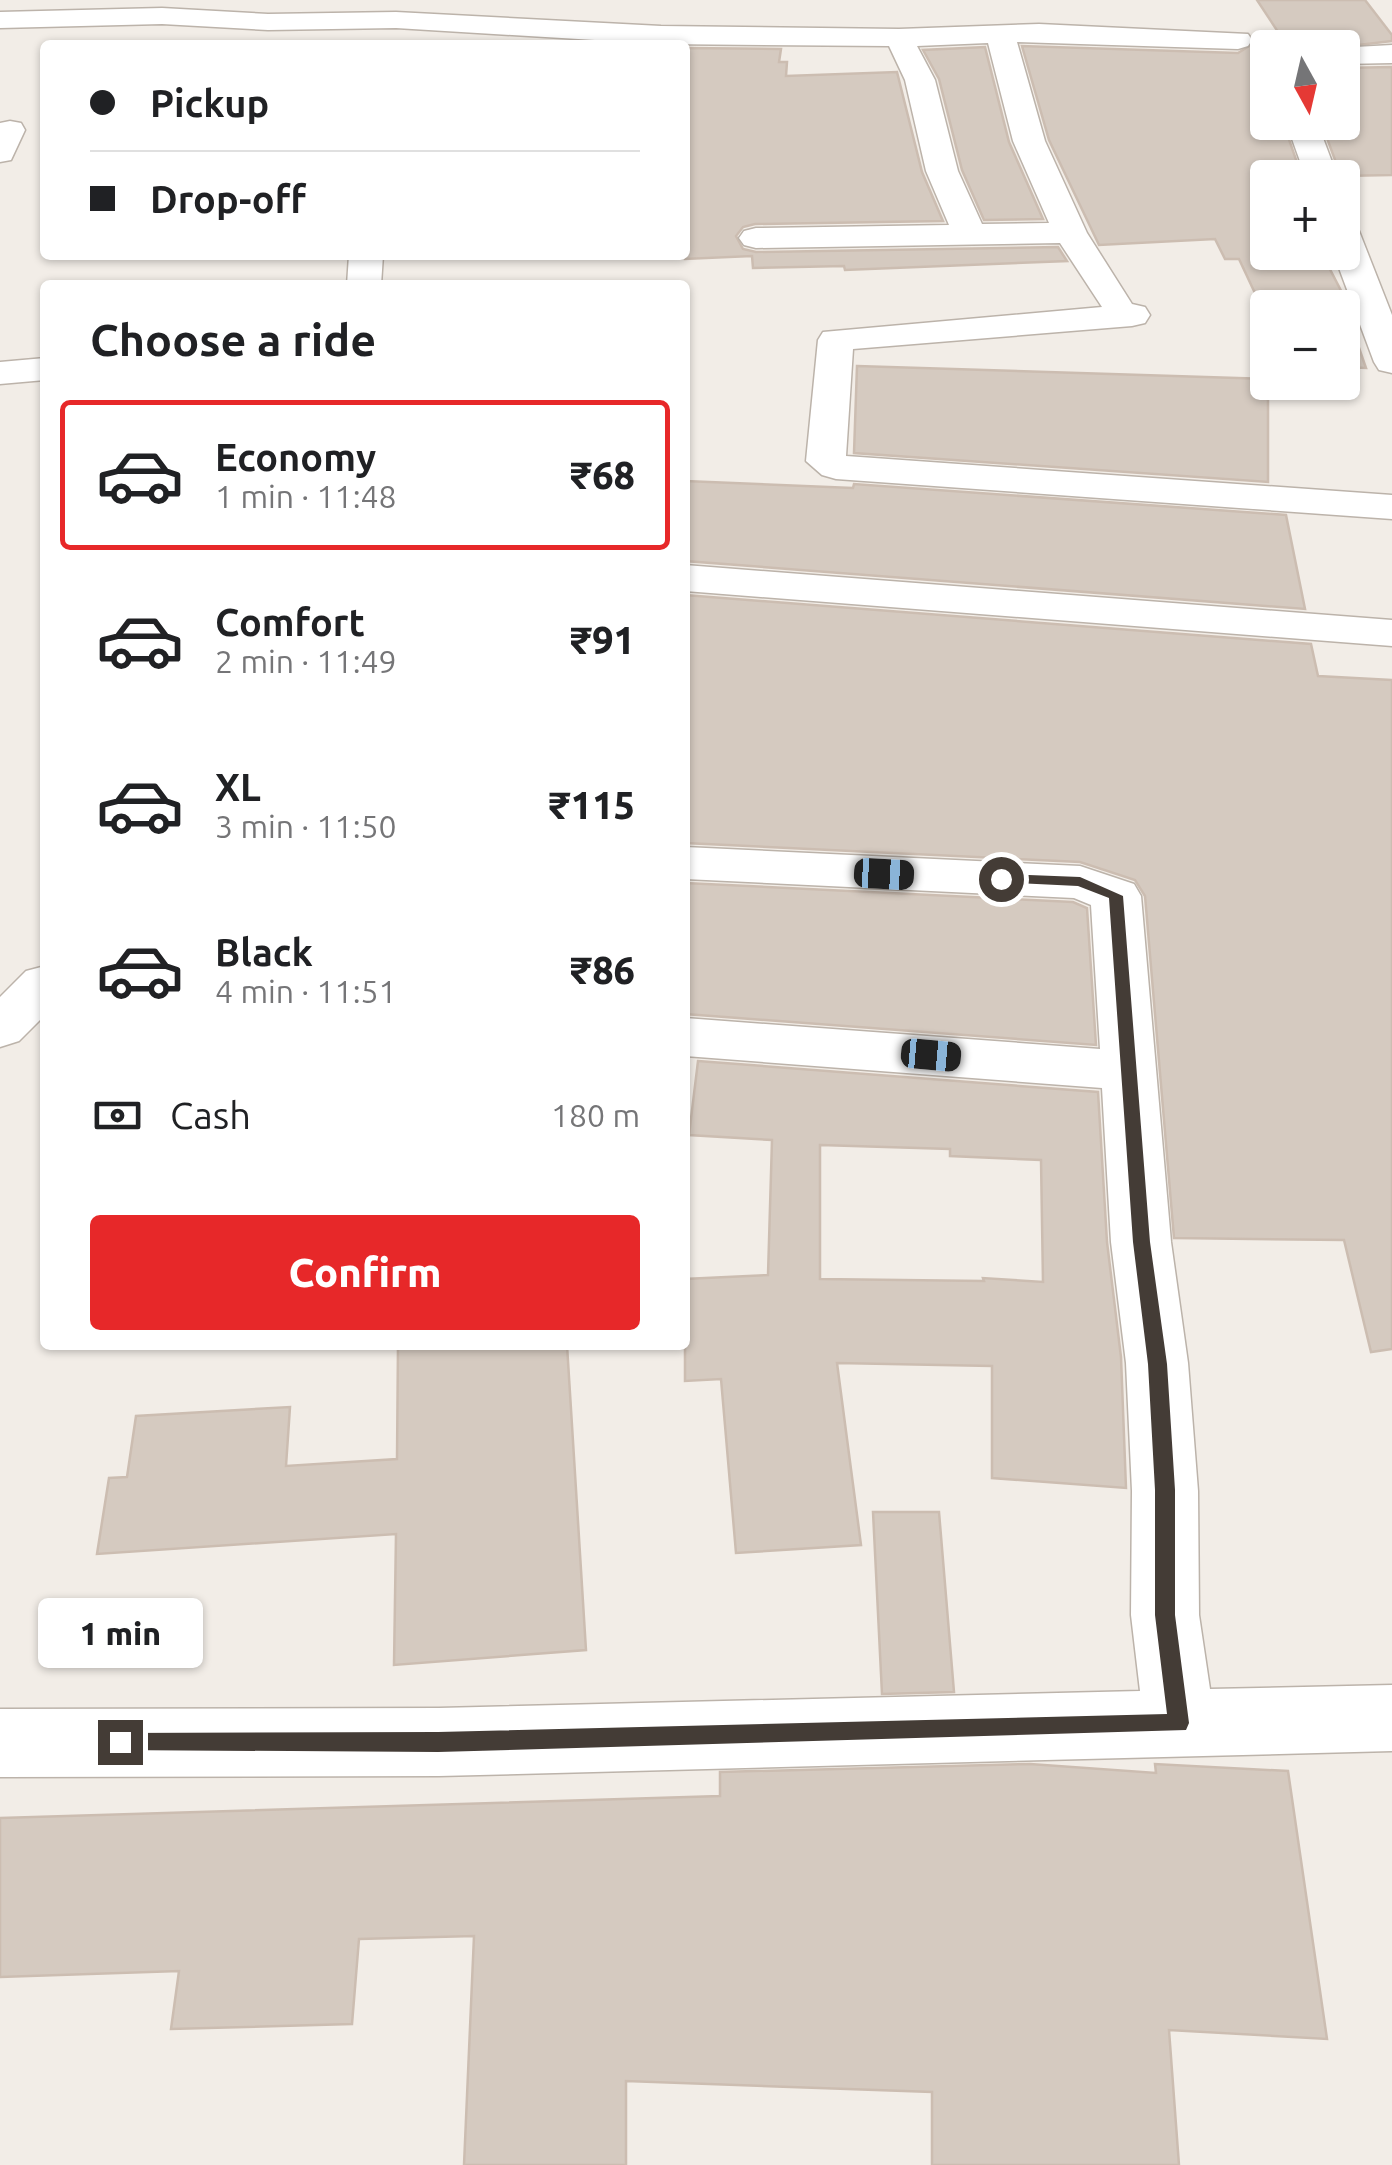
<!DOCTYPE html>
<html lang="en">
<head>
<meta charset="utf-8">
<style>
	body { margin:0; font-family:Ubuntu,sans-serif; background:#f2f2f2; color:#202124; height:100vh; display:flex; flex-direction:column; font-size:38px; white-space:nowrap }
	* { box-sizing:border-box; margin:0 }
	p { font-size:32px; color:#757577 }
	.icon { flex:none; width:55px; height:55px; fill:none; stroke:currentColor; stroke-width:2; stroke-linecap:round; stroke-linejoin:round }
	.map { position:relative; flex:1; overflow:hidden }
	.sheet { position:absolute; left:40px; top:280px; width:650px; height:1070px; display:flex; flex-direction:column; background:#fff; border-radius:10px; box-shadow:0 2px 8px #0004 }
	.sheet>* { flex:none }
	.banner { position:absolute; left:40px; top:40px; width:650px; height:220px; border-radius:10px; box-shadow:0 2px 8px #0004; display:grid; align-content:center; height:220px; padding:0 50px; background:#fff }
	.needle { width:65px; rotate:172deg }
	.controls { position:absolute; left:1250px; top:30px; display:grid; gap:20px }
	.controls a { display:grid; place-items:center; width:110px; height:110px; border-radius:10px; background:#fff; box-shadow:0 2px 8px #0004; font-size:50px }
	.end { position:absolute; width:45px; height:45px; margin:-22px; border:12px solid #443c36; background:#fff; box-shadow:0 0 0 5px #fff }
	.from { border-radius:50% }
	.bubble { position:absolute; height:70px; border-radius:10px; background:#fff; box-shadow:0 2px 8px #0004; font-size:32px; font-weight:800; line-height:70px; text-align:center }
	.car { position:absolute; width:30px; height:60px; margin:-30px -15px; border-radius:12px; box-shadow:0 0 8px 2px #0007; background:linear-gradient(#222 24%,#8ab4d8 0 40%,#222 0 76%,#8ab4d8 0 86%,#222 0) }
	.banner b { display:flex; align-items:center; gap:35px; height:95px; font-size:38px }
	.banner b+b { border-top:2px solid #e0e0e0 }
	.banner i { width:25px; height:25px; background:#202124 }
	ul { padding:0; list-style:none }
	li { display:flex; align-items:center; gap:30px; height:150px; margin:0 20px 15px; padding:0 30px; border:5px solid transparent; border-radius:10px }
	li div { flex:1 }
	li b { display:block; font-size:38px }
	li em { font-style:normal; font-weight:800 }
	li.active { border-color:#e72829 }
	li>.icon { width:90px; height:90px; stroke-width:1.5 }
	h2 { padding:0 50px; font-size:45px; line-height:120px }
	.pay { display:flex; align-items:center; gap:25px; height:110px; padding:0 50px; font-size:38px }
	.pay p { margin-inline-start:auto }
	.button { display:flex; gap:20px; margin-top:auto; padding:20px 50px }
	.button a { flex:1; height:115px; border-radius:10px; background:#e72829; color:#fff; font-size:40px; font-weight:800; line-height:115px; text-align:center }
	.map>svg:first-child { display:block }
	.building { fill:#d5cac0; stroke:#ccbdb1; stroke-width:2.5; fill-rule:evenodd }
	.lines { fill:none; stroke-linecap:round; stroke-linejoin:round }
	.minor-casing { stroke:#bcb3aa; stroke-width:3 }
	.minor { fill:#fff; fill-rule:evenodd }
	.route { fill:#443c36 }
</style>
</head>
<body>
<div class="map">
<svg width="1392" height="2165" viewBox="0 0 1392 2165">
	<rect width="100%" height="100%" fill="#f2ede7"/>
	<path class="building" d="M1257,0H1365L1392,35V41L1333,48H1268V122H1283L1302,177L1268,178V252H1321L1351,310L1355,322H1350L1366,368L1342,367V308H1268V321L1239,259H1225L1215,239L1099,245L1049,140L1022,46L1238,53L1254,43L1286,44Z
		M985,47L1009,142L1043,219L984,220L962,170L939,79L923,50Z
		M685,48L781,49L779,62H787L786,76L897,72L922,172L943,221L755,224L743,227L736,236L743,249L756,252L1058,247L1067,261L845,270L844,266L753,268L752,256L685,259Z
		M1392,67V175L1341,176L1321,122H1342V68Z
		M857,366L1268,379V482L854,453Z
		M685,481L853,488L854,484L1286,515L1305,609L685,561Z
		M685,595L1311,644L1318,676L1392,680V1349L1371,1352L1344,1240L1174,1238L1145,896L1135,880L1080,862L685,843Z
		M685,883L1073,902L1087,908L1096,1045L685,1014Z
		M698,1061L1098,1092L1107,1242L1121,1357L1126,1488L992,1478V1366L837,1363L861,1545L736,1553L721,1379L685,1381V1279L768,1275L772,1140L689,1135ZM820,1145L950,1149V1156L1041,1160L1043,1282L983,1278L984,1281L820,1279Z
		M398,1345H567L586,1650L394,1665L396,1534L97,1554L109,1478L127,1477L136,1416L290,1407L286,1466L397,1459Z
		M873,1512H939L954,1692L882,1694Z
		M1030,1764L1156,1773L1155,1764L1288,1771L1327,2039L1169,2030L1179,2165H932V2092L626,2081V2165H464L474,1936L359,1939L352,2024L171,2029L179,1971L0,1977V1818L720,1796V1772Z"/>
	<g class="lines">
		<g class="minor-casing">
			<path id="minor" d="M162,8L268,14L396,12L661,26L899,29L1039,24L1248,34L1252,40L1248,46L1238,49L1017,42L1045,141L1087,233L1132,304L1145,307L1150,315L1145,323L1132,326L853,349L846,456L1392,495V519L836,479L822,475L806,461L818,340L823,332L1102,307L1060,243L756,248L744,245L739,238L744,231L756,228L949,225L926,171L905,80L889,46L661,44L396,28L268,30L162,24L0,28V12ZM988,43L1013,141L1049,223L982,224L958,171L935,80L917,46Z
				M1392,45V63L1342,64V48H1337Z
				M10,121L21,123L25,130L11,160L0,162V123Z
				M1286,122H1317L1338,178H1306Z
				M1342,221L1354,224L1359,231L1392,315V373L1379,370L1374,362L1333,252H1342Z
				M349,255H383L381,285H347Z
				M45,358V380L0,384V362Z
				M685,565L1392,620V646L685,591Z
				M685,847L1080,866L1134,884L1141,896L1171,1242L1188,1363L1198,1491L1199,1615L1210,1689L1392,1685V1751L439,1776L0,1777V1709L439,1708L1140,1691L1131,1615L1132,1491L1126,1363L1111,1242L1102,1088L685,1056V1018L1100,1049L1091,905L1074,898L685,879Z
				M45,966V1015L19,1041L0,1047V997L26,971Z"/>
		</g>
		<use href="#minor" class="minor"/>
	</g>
	<path class="route" d="M1001,874L1080,877L1123,896L1150,1242L1167,1364L1175,1490V1615L1189,1723L1186,1730L438,1752L112,1750L109,1742L120,1733L438,1732L1167,1714L1155,1615V1490L1148,1364L1133,1242L1109,898L1078,886L996,882L993,879Z"/>
</svg>
<div class="controls">
<a><svg class="needle" viewBox="-14 -14 28 28"><path d="M0-13l5 13h-10z" fill="#e53935"/><path d="M0 13l5-13h-10z" fill="#757577"/></svg></a>
<a>+</a>
<a>−</a>
</div>
<i class="end from" style="left:1001px;top:879px"></i>
<i class="end" style="left:120px;top:1742px"></i>
<div class="bubble" style="left:38px;top:1598px;width:165px">1 min</div>
<i class="car" style="left:884px;top:874px;rotate:93deg"></i>
<i class="car" style="left:931px;top:1055px;rotate:95deg"></i>
<div class="banner">
<b><i class="from"></i>Pickup</b>
<b><i></i>Drop-off</b>
</div>
<section class="sheet">
<h2>Choose a ride</h2>
<ul>
<li class="active"><svg class="icon" aria-label="car" viewBox="0 0 24 24"><path d="M5 17H2v-5l4-1 3-4h7l3 4 3 1v5h-3M9 17h6M6 11h13"/><circle cx="7" cy="17" r="2"/><circle cx="17" cy="17" r="2"/></svg><div><b>Economy</b><p>1 min · 11:48</p></div><em>₹68</em></li>
<li><svg class="icon" aria-label="car" viewBox="0 0 24 24"><path d="M5 17H2v-5l4-1 3-4h7l3 4 3 1v5h-3M9 17h6M6 11h13"/><circle cx="7" cy="17" r="2"/><circle cx="17" cy="17" r="2"/></svg><div><b>Comfort</b><p>2 min · 11:49</p></div><em>₹91</em></li>
<li><svg class="icon" aria-label="car" viewBox="0 0 24 24"><path d="M5 17H2v-5l4-1 3-4h7l3 4 3 1v5h-3M9 17h6M6 11h13"/><circle cx="7" cy="17" r="2"/><circle cx="17" cy="17" r="2"/></svg><div><b>XL</b><p>3 min · 11:50</p></div><em>₹115</em></li>
<li><svg class="icon" aria-label="car" viewBox="0 0 24 24"><path d="M5 17H2v-5l4-1 3-4h7l3 4 3 1v5h-3M9 17h6M6 11h13"/><circle cx="7" cy="17" r="2"/><circle cx="17" cy="17" r="2"/></svg><div><b>Black</b><p>4 min · 11:51</p></div><em>₹86</em></li>
</ul>
<div class="pay"><svg class="icon" aria-label="cash" viewBox="0 0 24 24"><path d="M3 7h18v10H3z"/><circle cx="12" cy="12" r="2"/></svg>Cash<p>180 m</p></div>
<div class="button"><a>Confirm</a></div>
</section>
</div>
</body>
</html>
